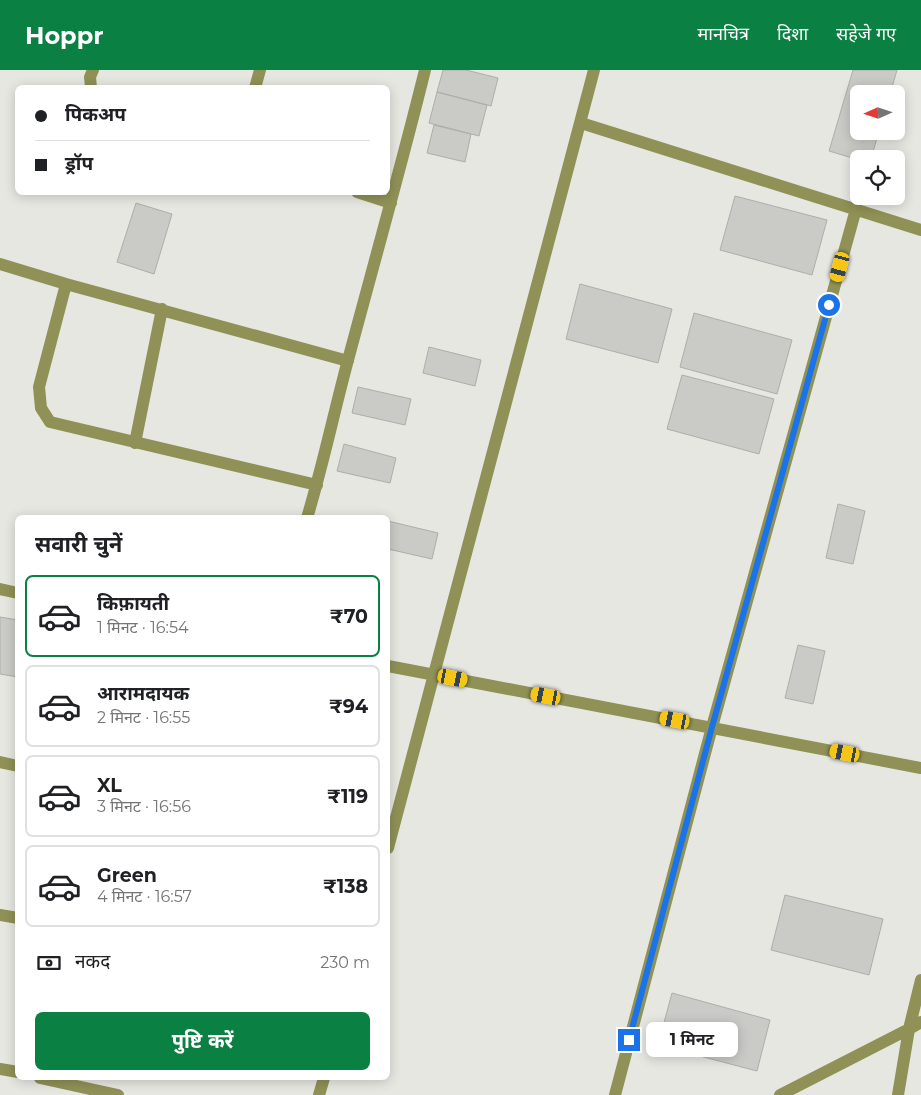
<!DOCTYPE html>
<html lang="hi">
<head>
<meta charset="utf-8">
<style>
	body { margin:0; font-family:Montserrat,"Noto Sans Devanagari",sans-serif; background:#f2f2f2; color:#202124; height:100vh; display:flex; flex-direction:column; font-size:19px; white-space:nowrap }
	* { box-sizing:border-box; margin:0 }
	p { font-size:16px; color:#757577 }
	.icon { flex:none; width:28px; height:28px; fill:none; stroke:currentColor; stroke-width:2; stroke-linecap:round; stroke-linejoin:round }
	.map { position:relative; flex:1; overflow:hidden }
	.details { position:absolute; left:15px; top:445px; width:375px; height:565px; display:flex; flex-direction:column; background:#fff; border-radius:8px; box-shadow:0 2px 12px #0003 }
	.details>* { flex:none }
	.hud { position:absolute; left:15px; top:15px; width:375px; height:110px; border-radius:8px; box-shadow:0 2px 12px #0003; display:grid; align-content:center; height:110px; padding:0 20px; background:#fff }
	.needle { width:32px; rotate:267deg }
	.tools { position:absolute; left:850px; top:15px; display:grid; gap:10px }
	.tools a { display:grid; place-items:center; width:55px; height:55px; border-radius:8px; background:#fff; box-shadow:0 2px 12px #0003; font-size:25px }
	.end { position:absolute; width:22px; height:22px; margin:-11px; border:6px solid #1a73e8; background:#fff; box-shadow:0 0 0 2px #fff }
	.from { border-radius:50% }
	.bubble { position:absolute; height:35px; border-radius:8px; background:#fff; box-shadow:0 2px 12px #0003; font-size:16px; font-weight:700; line-height:35px; text-align:center }
	.car { position:absolute; width:15px; height:30px; margin:-15px -8px; border-radius:6px; box-shadow:0 0 4px 1px #0007; background:linear-gradient(#f5c518 24%,#345 0 40%,#f5c518 0 76%,#345 0 86%,#f5c518 0) }
	.hud b { display:flex; align-items:center; gap:18px; height:48px; font-size:19px }
	.hud b+b { border-top:1px solid #e0e0e0 }
	.hud i { width:12px; height:12px; background:#202124 }
	ul { padding:0; list-style:none }
	li { display:flex; align-items:center; gap:15px; height:82px; margin:0 10px 8px; padding:0 10px; border:2px solid #e0e0e0; border-radius:8px }
	li div { flex:1 }
	li b { display:block; font-size:19px }
	li em { font-style:normal; font-weight:700 }
	li.current { border-color:#0b8043 }
	li>.icon { width:45px; height:45px; stroke-width:1.5 }
	h2 { padding:0 20px; font-size:22px; line-height:60px }
	.pay { display:flex; align-items:center; gap:12px; height:55px; padding:0 20px; font-size:19px }
	.pay p { margin-inline-start:auto }
	.primary-button { display:flex; gap:10px; margin-top:auto; padding:10px 20px }
	.primary-button a { flex:1; height:58px; border-radius:8px; background:#0b8043; color:#fff; font-size:20px; font-weight:700; line-height:58px; text-align:center }
	header { display:flex; align-items:center; gap:30px; box-sizing:border-box; height:70px; padding:0 25px; background:#0b8043; color:#fff }
	header strong { font-size:24px }
	nav { display:flex; gap:28px; margin-inline-start:auto; font-size:18px }
	.map>svg:first-child { display:block }
	.building { fill:#cacbc6; stroke:#adada9 }
	.lines { fill:none; stroke-linecap:round; stroke-linejoin:round }
	.minor { stroke:#8f9156; stroke-width:12 }
	.route { stroke:#1a73e8; stroke-width:6 }
</style>
</head>
<body>
<header>
<strong>Hoppr</strong>
<nav><a>मानचित्र</a><a>दिशा</a><a>सहेजे गए</a></nav>
</header>
<div class="map">
<svg width="921" height="1025" viewBox="0 0 921 1025">
	<rect width="100%" height="100%" fill="#e7e7e2"/>
	<path class="building" d="M443,0H466L498,8L491,36L437,22Z
		M853,0H897L890,24H859V61H879L871,89L859,90L829,81Z
		M437,22L487,35L479,66L429,53Z
		M434,55L471,64L465,92L427,83Z
		M735,126L827,150L812,205L720,180Z
		M136,133L172,144L154,204L117,192Z
		M580,214L672,239L658,293L566,269Z
		M694,243L792,270L777,324L680,297Z
		M429,277L481,290L475,316L423,303Z
		M682,305L774,329L759,384L667,359Z
		M358,317L411,329L405,355L352,343Z
		M344,374L396,388L390,413L337,401Z
		M838,434L865,441L853,494L826,488Z
		M388,451L438,463L432,489L388,479Z
		M0,547L18,550V607L0,604Z
		M798,575L825,581L813,634L785,628Z
		M785,825L883,849L869,905L771,880Z
		M672,923L770,950L757,1001L658,975Z"/>
	<g class="lines">
		<path class="minor" d="M91,18L90,7L93,0
			M255,18L260,0
			M581,53L921,160
			M357,122L391,133
			M0,194L66,214L348,291
			M66,214L39,317L41,338L50,352L317,415
			M135,373L162,239
			M307,448C323,395 334,342 348,290C374,193 401,97 425,0
			M0,519L18,523
			M388,596L921,698
			M0,692L18,696
			M388,778L594,0
			M0,845L18,848
			M0,999L18,1002
			M40,1008L118,1025
			M319,1025L324,1008
			M615,1025L712,657L856,139
			M780,1025L909,959L921,910
			M898,1025L909,959L921,952"/>
	</g>
	<g class="lines">
		<path class="route" d="M629,970L712,657L829,235"/>
	</g>
</svg>
<div class="tools">
<a><svg class="needle" viewBox="-14 -14 28 28"><path d="M0-13l5 13h-10z" fill="#e53935"/><path d="M0 13l5-13h-10z" fill="#757577"/></svg></a>
<a><svg class="icon" aria-label="locate" viewBox="0 0 24 24"><circle cx="12" cy="12" r="6"/><path d="M12 2v4M12 18v4M2 12h4M18 12h4"/></svg></a>
</div>
<i class="end from" style="left:829px;top:235px"></i>
<i class="end" style="left:629px;top:970px"></i>
<div class="bubble" style="left:646px;top:952px;width:92px">1 मिनट</div>
<i class="car" style="left:840px;top:197px;rotate:195deg"></i>
<i class="car" style="left:453px;top:608px;rotate:101deg"></i>
<i class="car" style="left:546px;top:626px;rotate:281deg"></i>
<i class="car" style="left:675px;top:650px;rotate:281deg"></i>
<i class="car" style="left:845px;top:683px;rotate:281deg"></i>
<div class="hud">
<b><i class="from"></i>पिकअप</b>
<b><i></i>ड्रॉप</b>
</div>
<section class="details">
<h2>सवारी चुनें</h2>
<ul>
<li class="current"><svg class="icon" aria-label="car" viewBox="0 0 24 24"><path d="M5 17H2v-5l4-1 3-4h7l3 4 3 1v5h-3M9 17h6M6 11h13"/><circle cx="7" cy="17" r="2"/><circle cx="17" cy="17" r="2"/></svg><div><b>किफ़ायती</b><p>1 मिनट · 16:54</p></div><em>₹70</em></li>
<li><svg class="icon" aria-label="car" viewBox="0 0 24 24"><path d="M5 17H2v-5l4-1 3-4h7l3 4 3 1v5h-3M9 17h6M6 11h13"/><circle cx="7" cy="17" r="2"/><circle cx="17" cy="17" r="2"/></svg><div><b>आरामदायक</b><p>2 मिनट · 16:55</p></div><em>₹94</em></li>
<li><svg class="icon" aria-label="car" viewBox="0 0 24 24"><path d="M5 17H2v-5l4-1 3-4h7l3 4 3 1v5h-3M9 17h6M6 11h13"/><circle cx="7" cy="17" r="2"/><circle cx="17" cy="17" r="2"/></svg><div><b>XL</b><p>3 मिनट · 16:56</p></div><em>₹119</em></li>
<li><svg class="icon" aria-label="car" viewBox="0 0 24 24"><path d="M5 17H2v-5l4-1 3-4h7l3 4 3 1v5h-3M9 17h6M6 11h13"/><circle cx="7" cy="17" r="2"/><circle cx="17" cy="17" r="2"/></svg><div><b>Green</b><p>4 मिनट · 16:57</p></div><em>₹138</em></li>
</ul>
<div class="pay"><svg class="icon" aria-label="cash" viewBox="0 0 24 24"><path d="M3 7h18v10H3z"/><circle cx="12" cy="12" r="2"/></svg>नकद<p>230 m</p></div>
<div class="primary-button"><a>पुष्टि करें</a></div>
</section>
</div>
</body>
</html>
